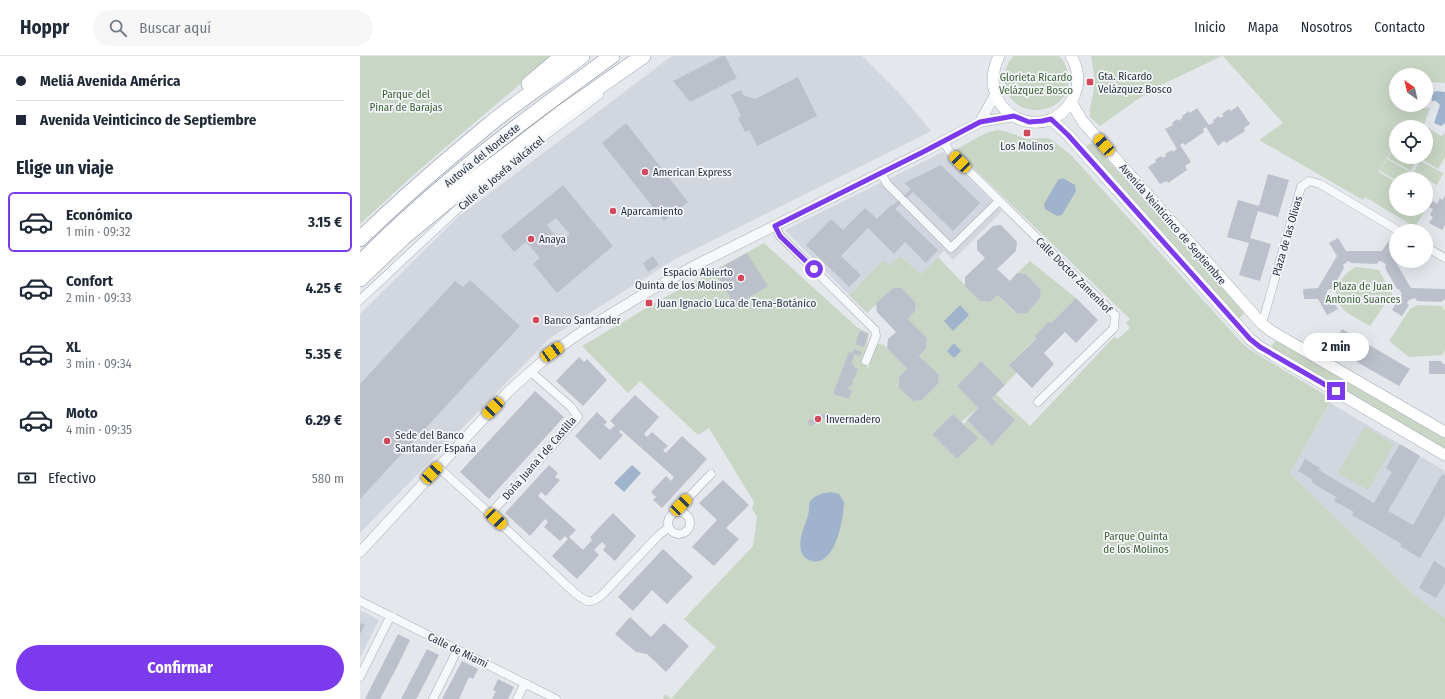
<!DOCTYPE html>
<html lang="es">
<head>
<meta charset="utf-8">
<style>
	body { margin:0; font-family:"Fira Sans Condensed",sans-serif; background:#f6f6f7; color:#1f2937; height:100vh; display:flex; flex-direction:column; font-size:15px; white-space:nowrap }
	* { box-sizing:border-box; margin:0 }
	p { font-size:13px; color:#747a83 }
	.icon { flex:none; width:22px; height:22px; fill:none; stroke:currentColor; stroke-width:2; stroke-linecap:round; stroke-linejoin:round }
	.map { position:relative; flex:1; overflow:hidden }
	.drawer { display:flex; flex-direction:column; background:#fff; width:360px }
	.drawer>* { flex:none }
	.hud { display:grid; align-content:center; height:88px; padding:0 16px; background:#fff }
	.needle { width:26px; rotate:326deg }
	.tools { position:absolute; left:1029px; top:12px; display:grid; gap:8px }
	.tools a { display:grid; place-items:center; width:44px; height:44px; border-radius:50%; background:#fff; box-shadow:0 4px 16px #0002; font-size:20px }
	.end { position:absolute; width:18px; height:18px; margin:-9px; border:5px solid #7c3aed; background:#fff; box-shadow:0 0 0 2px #fff }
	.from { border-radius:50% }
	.bubble { position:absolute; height:28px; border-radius:14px; background:#fff; box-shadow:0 4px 16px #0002; font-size:13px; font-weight:700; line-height:28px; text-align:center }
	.car { position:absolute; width:12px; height:24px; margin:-12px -6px; border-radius:5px; box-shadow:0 0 3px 1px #0007; background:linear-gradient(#f5c518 24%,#345 0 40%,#f5c518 0 76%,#345 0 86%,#f5c518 0) }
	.hud b { display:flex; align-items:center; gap:14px; height:38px; font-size:15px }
	.hud b+b { border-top:1px solid #e0e1e3 }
	.hud i { width:10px; height:10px; background:#1f2937 }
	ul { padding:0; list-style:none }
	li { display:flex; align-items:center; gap:12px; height:60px; margin:0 8px 6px; padding:0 8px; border:2px solid transparent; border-radius:6px }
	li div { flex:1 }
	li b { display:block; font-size:15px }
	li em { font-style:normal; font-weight:700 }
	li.active { border-color:#7c3aed }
	li>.icon { width:36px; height:36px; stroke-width:1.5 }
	h2 { padding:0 16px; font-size:18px; line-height:48px }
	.pay { display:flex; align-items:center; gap:10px; height:44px; padding:0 16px; font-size:15px }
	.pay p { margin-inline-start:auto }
	.action { display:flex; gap:8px; margin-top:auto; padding:8px 16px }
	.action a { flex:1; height:46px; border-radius:24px; background:#7c3aed; color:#fff; font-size:16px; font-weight:700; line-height:46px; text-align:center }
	header { display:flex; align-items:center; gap:24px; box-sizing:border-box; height:56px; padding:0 20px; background:#fff; border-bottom:1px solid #e0e1e3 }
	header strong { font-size:19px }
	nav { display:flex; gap:22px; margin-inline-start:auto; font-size:14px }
	.search { width:280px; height:36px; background:#f6f6f7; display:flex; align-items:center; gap:10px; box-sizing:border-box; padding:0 14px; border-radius:22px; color:#747a83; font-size:15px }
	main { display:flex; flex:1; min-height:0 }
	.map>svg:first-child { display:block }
	.built { fill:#d2d6de }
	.green { fill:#c9d6c5 }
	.water { fill:#9fb4cc }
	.building { fill:#bbc0ca; fill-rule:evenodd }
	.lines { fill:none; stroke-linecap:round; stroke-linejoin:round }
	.minor-casing { stroke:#a9aeb7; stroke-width:9 }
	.tertiary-casing { stroke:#a9aeb7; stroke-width:11 }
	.secondary-casing { stroke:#a9aeb7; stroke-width:12 }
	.motorway-casing { stroke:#8b94a3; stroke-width:16 }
	.minor { stroke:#f7f8fa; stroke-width:8 }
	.tertiary { stroke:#f7f8fa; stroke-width:10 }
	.secondary { stroke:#fff; stroke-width:11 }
	.motorway { stroke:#fff; stroke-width:15 }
	.route { stroke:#7c3aed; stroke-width:5 }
	.poi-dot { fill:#d1495b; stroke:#f4f6f9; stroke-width:1.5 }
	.labels { text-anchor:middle; stroke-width:3.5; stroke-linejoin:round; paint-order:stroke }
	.poi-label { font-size:11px; fill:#2b3445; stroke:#f4f6f9; text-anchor:start }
	.park-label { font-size:11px; fill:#3f6138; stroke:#f4f6f9 }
	.street-label { font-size:11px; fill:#2b3445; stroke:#f4f6f9 }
</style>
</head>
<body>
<header>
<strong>Hoppr</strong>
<div class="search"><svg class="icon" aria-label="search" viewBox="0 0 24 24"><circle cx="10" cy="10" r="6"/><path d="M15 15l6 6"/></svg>Buscar aquí</div>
<nav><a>Inicio</a><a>Mapa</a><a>Nosotros</a><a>Contacto</a></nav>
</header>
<main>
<section class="drawer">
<div class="hud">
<b><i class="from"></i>Meliá Avenida América</b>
<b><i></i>Avenida Veinticinco de Septiembre</b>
</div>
<h2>Elige un viaje</h2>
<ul>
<li class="active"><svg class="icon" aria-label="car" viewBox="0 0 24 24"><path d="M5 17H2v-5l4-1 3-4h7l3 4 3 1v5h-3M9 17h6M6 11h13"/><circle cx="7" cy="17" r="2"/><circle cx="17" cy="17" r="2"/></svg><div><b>Económico</b><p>1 min · 09:32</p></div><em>3.15 €</em></li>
<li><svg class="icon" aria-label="car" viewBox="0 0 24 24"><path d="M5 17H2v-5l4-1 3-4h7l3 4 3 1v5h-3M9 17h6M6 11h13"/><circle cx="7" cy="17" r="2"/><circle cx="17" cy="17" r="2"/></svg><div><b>Confort</b><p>2 min · 09:33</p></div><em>4.25 €</em></li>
<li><svg class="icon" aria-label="car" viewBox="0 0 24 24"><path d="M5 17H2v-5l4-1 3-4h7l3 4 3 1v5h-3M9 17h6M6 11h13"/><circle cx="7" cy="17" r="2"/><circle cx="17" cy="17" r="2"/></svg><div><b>XL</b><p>3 min · 09:34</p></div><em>5.35 €</em></li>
<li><svg class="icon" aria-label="car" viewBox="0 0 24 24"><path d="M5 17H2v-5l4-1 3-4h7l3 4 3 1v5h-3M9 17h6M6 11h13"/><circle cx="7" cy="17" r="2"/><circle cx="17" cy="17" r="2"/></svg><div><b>Moto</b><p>4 min · 09:35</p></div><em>6.29 €</em></li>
</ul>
<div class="pay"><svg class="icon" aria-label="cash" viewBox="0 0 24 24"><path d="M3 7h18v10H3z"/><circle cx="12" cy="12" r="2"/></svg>Efectivo<p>580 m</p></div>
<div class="action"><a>Confirmar</a></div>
</section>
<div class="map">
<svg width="1085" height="643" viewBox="0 0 1085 643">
	<rect width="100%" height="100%" fill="#e4e7ec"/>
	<path class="built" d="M312,0H502L539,37L571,75L315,203L190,282L0,477V258L98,161Z
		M583,96L642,155L593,204L584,195L561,218L542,200L530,211L523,204L489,239L425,174Z
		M970,347L1085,415V562L1054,539L930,417Z
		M0,554L19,564L0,602Z"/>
	<path class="green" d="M0,0H193L59,114L0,168Z
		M654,0H699C705,5 707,12 708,19C715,58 652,69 645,28C643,18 646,7 654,0Z
		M731,0H862L799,30L778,43L740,70L730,61C729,48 733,43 734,32C735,21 733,11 731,0Z
		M863,0H1085V27L1070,26L1067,31L1069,35L1066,41V19H1036V49H1065V52H1070L1064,69L1081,80L1085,77V101L1078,113L1058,101H1066V71H1036V88H1035L1017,119L1019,116L1036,126V153H1066L1055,171L1005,141L1003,144L899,84L923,67Z
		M637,74L644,75L667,83L688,82L692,84L711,99L883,288L892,295L972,343L930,417L1054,539L1085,562V643H303L305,638L311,643L356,591L324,563L393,490L397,461L392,453L394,446L349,372L338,379L280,325L268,337L222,290L307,240L404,187L498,272L509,277L505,300L508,313L517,288L524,289L547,313L539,321L537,330L553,345L562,344L578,328L579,320L559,300L566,292L567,282L548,263L555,255L556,247L542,232H533L507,257L489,239L523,204L530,210L541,200L561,218L578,201L620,245L630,246L638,239L656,258L667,257L680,242L681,234L666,218L657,217L670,205L716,242L650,308L657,316L645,329L621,306L618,352L601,366L593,358L572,378L617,382L604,368L607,364L632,390L655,364L632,342L636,338L670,370L754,281L758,283L770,272L766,267L770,263L595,94L626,77Z
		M731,88L734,89L885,256L878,264L725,92L728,89Z
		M1034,90L1036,91V101H1054L1057,103L1051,115L1028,102Z
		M1027,103L1050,116L1046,123L1036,124L1020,115Z
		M1060,105L1083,117L1077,129L1054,116Z
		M996,211L1019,214L1032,238L1010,270C993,260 965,249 980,226C985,218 987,216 996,211Z
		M1058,249L1082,250L1085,255V294L1082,299L1049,301L1029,285L1050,253Z
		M915,285H919L1085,382V393L913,293L912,289Z
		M1005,371L1034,388L1008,434L978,417Z"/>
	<path class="water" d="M1075,35L1085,36V67L1081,70L1074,67L1080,49L1076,45H1072L1071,41Z
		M703,122L715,129L716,135L702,159L697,160L685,153L684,148L698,124Z
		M600,249L609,259L593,275L584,265Z
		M594,287L601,295L594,302L587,295Z
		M272,409L281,417L264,436L254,427Z
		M471,436L479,438L484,446C484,462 475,511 452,505C447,504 442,500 441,495C437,476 451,464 449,447C454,439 462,437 471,436Z"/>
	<path class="building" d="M362,0H365L377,22L330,46L313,25Z
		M438,21L457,60L397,90L389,74L385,76L378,62L381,60L371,39L381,34L383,39L395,43Z
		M878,50L890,68L884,72L885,75L866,87L864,85L858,90L846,71L843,73L844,76L825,89L823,87L820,89L831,106L825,110L827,114L808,127L807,125L800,128L788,111L796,106L795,104L801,100L803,102L806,100L805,98L812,94L813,96L817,93L805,73L813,69L812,67L817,63L819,65L823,61L822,60L829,55L830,57L837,52L849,69L854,66L853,64L859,60L860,62L864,60L862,58L869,53L871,55Z
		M266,67L328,146L304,165L242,87Z
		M581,109L620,147L593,175L553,136L535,153L578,194L566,207L545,186L534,198L508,172L481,200L501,219L489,231L446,189L471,163L483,174L505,152L517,163L531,149L532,150L551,133L544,127Z
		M908,118L929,124L918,161L898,155L890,182L911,188L900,225L879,219L889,187L867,181L878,144L899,150Z
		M203,129L253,190L197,237L173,208L180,202L166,186L154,196L141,180ZM196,162L210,178L200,186L187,169Z
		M1085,140V169L1082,174L1069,167L1073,161L1070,159L1073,153L1069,151L1073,145L1077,148L1080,142L1082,144Z
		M641,169L657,186L656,195L637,213L650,225L657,217L666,218L681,234L680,242L667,257L657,258L638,239L630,246L620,245L605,230V221L625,202L617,194V185L633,170Z
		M978,182L986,195H1022L1030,183L1036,186V193L1032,200L1051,232L1085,233V243L1081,246L1057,245L1055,242L1049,244L1047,247L1049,249L1042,260L1032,254L1042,238L1039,233H1037L1025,212L1026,209L1023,206L1019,205L1017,208L992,207L988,205L983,209L984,212L972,233H969L967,235V240L969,242H971L978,253L967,259L958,243H944L943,233L958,232L977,200L969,187Z
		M387,197L408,230L375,250L355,215Z
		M293,200L299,209L288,216L283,207Z
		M110,224L160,270L0,443V328L95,225L103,231Z
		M533,232H542L556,247L555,255L548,263L567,282L566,292L559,300L579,319L578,328L562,344L553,345L538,331L539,321L547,313L527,292L528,283L536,276L517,256L516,247Z
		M716,242L738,264L716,287L705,276L684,297L694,308L672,332L649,309L676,283L675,280L688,266L691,267Z
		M982,273L1050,313L1039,330L971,291Z
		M500,275L508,278L504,291L495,288Z
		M494,293L502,296L500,300L495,298L491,308L494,309L493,311L498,312L494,323L493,322L492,324L493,325L491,331L489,330L488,333L492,334L489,343L473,338L489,296L492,297Z
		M219,301L224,306L227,303L247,324L223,350L196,325Z
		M621,305L645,329L632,342L655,364L632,390L607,364L618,352L597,330Z
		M1069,305H1081L1083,308H1085V318H1069Z
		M175,335L204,361L129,443L100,416Z
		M275,339L299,361L284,378L287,381L292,376L308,390L303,394L306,397L322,380L347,403L302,452L293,444L296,441L291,436L306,420L311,425L314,421L261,374L259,376L263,379L240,404L215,380L237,356L247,366L244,369L250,374L255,369L250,365Z
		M466,357L468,361L450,370L447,365Z
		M593,358L618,382L597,403L572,378Z
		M1040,388L1060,400L1028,455L1053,469L1082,418L1085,420V460L1060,502L1040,490L1042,488L992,459L994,456L974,445L976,441L951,426L953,424L938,415L945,403L960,412L959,414L1014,447L1032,416L1026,412Z
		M189,409L198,417L195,421L200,424L186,440L181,436L178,440L216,474L209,481L223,494L232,484L230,481L253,457L276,480L255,505L243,494L246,490L242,486L234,494L239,499L217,523L192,500L208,483L205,480L200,485L184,471L188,466L185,463L170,480L145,457Z
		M363,424L389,449L366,472L379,483L354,510L332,491L357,464L339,447Z
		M303,493L333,521L307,548L292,534L273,555L258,541Z
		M1074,505L1085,512V527L1076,542L1059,532Z
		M270,561L291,581L304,567L329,590L306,616L287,598L276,596L255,578Z
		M0,567L5,569L0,578Z
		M38,578L50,584L38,609L20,643H5Z
		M67,593L79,599L58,640L56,643H41Z
		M102,605L118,613L113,623L109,621L99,643H82Z
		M138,623L154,631L148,643H132L136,635L133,634Z"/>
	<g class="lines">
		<g class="minor-casing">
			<path id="minor" d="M583,85L590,96L755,259L754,272L678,346
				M521,117L527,128L540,141
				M544,145L591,192L639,145
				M415,170L420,180L515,274L516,280L506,305
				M1066,191L1085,202
				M0,244L106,145L178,85L239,39
				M902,268L941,131L949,125L960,128L1039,175
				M78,411L130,458L216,538C228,547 230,548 242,539L299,479L309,471
				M323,456L321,449L351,418
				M308 467a11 11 0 1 1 22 0a11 11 0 1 1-22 0Z
				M130,458L218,361L211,351L170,315
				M0,545L196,643
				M0,621L29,563L33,561
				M73,643L96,597V593
				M157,643L163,631L167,628"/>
		</g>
		<g class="tertiary-casing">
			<path id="tertiary" d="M620,66L654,60
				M0,496L150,334L193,296L223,275L284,238L334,210L563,96L620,66L635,39"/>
		</g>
		<g class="secondary-casing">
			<path id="secondary" d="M639,0C611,59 691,94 715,38C720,26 718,11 711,0
				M711,46L723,66L902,268L911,275L1085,376
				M691,63L708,79L890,283L900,291L1085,399"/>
		</g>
		<g class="motorway-casing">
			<path id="motorway" d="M169,28L202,0
				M0,183C41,143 85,105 130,68C159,44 192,23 222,0
				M0,207C76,129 164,64 252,0
				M0,223L44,181L116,122L200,58L283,0"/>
		</g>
		<use href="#minor" class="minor"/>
		<use href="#tertiary" class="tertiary"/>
		<use href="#secondary" class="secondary"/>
		<use href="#motorway" class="motorway"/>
	</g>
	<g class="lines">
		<path class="route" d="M454,213L420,180L415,170L563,96L620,66L654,60L669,66L682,65L691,63L708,79L890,283L900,291L976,335"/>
	</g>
	<g class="poi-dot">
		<rect x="726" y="22" width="8" height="8" rx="2"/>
		<rect x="663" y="73" width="8" height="8" rx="2"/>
		<circle cx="285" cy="116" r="4"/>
		<circle cx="253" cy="155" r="4"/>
		<circle cx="171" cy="183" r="4"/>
		<circle cx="381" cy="222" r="4"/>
		<rect x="285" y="243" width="8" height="8" rx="2"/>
		<circle cx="176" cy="264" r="4"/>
		<circle cx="458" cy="363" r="4"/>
		<circle cx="27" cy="385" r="4"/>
	</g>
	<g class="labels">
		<g class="poi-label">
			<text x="738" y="24">Gta. Ricardo<tspan x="738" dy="13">Velázquez Bosco</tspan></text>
			<text x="667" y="94" text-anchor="middle">Los Molinos</text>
			<text x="293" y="120">American Express</text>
			<text x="261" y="159">Aparcamiento</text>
			<text x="179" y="187">Anaya</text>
			<text x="373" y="220" text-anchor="end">Espacio Abierto<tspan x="373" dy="13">Quinta de los Molinos</tspan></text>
			<text x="297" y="251">Juan Ignacio Luca de Tena-Botánico</text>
			<text x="184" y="268">Banco Santander</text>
			<text x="466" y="367">Invernadero</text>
			<text x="35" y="383">Sede del Banco<tspan x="35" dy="13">Santander España</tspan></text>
		</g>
		<g class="park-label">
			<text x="676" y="25">Glorieta Ricardo<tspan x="676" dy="13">Velázquez Bosco</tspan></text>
			<text x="46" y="42">Parque del<tspan x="46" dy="13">Pinar de Barajas</tspan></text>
			<text x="1003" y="234">Plaza de Juan<tspan x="1003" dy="13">Antonio Suances</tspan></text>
			<text x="776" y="484">Parque Quinta<tspan x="776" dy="13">de los Molinos</tspan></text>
		</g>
		<g class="street-label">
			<text transform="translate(122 99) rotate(-39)" y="4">Autovía del Nordeste</text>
			<text transform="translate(141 117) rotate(-40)" y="4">Calle de Josefa Valcárcel</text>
			<text transform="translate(813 168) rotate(49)" y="4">Avenida Veinticinco de Septiembre</text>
			<text transform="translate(927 180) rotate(-74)" y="4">Plaza de las Olivas</text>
			<text transform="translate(714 219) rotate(45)" y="4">Calle Doctor Zamenhof</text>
			<text transform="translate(179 402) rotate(-49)" y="4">Doña Juana I de Castilla</text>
			<text transform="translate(98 594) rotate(26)" y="4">Calle de Miami</text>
		</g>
	</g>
</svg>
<div class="tools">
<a><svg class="needle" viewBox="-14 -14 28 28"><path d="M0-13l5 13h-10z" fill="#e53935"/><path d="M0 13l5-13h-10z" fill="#747a83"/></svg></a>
<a><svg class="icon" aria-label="locate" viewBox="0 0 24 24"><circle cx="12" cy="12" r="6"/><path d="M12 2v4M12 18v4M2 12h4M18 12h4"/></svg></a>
<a>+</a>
<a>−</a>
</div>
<i class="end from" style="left:454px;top:213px"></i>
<i class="end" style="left:976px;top:335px"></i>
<div class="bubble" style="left:943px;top:277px;width:66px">2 min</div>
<i class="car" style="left:744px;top:89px;rotate:319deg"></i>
<i class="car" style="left:600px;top:106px;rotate:315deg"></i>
<i class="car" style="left:192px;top:296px;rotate:56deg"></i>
<i class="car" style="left:133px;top:352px;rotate:224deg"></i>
<i class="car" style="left:72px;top:417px;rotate:43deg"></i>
<i class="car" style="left:321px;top:449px;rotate:44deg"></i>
<i class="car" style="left:136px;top:463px;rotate:134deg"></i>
</div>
</main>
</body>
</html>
